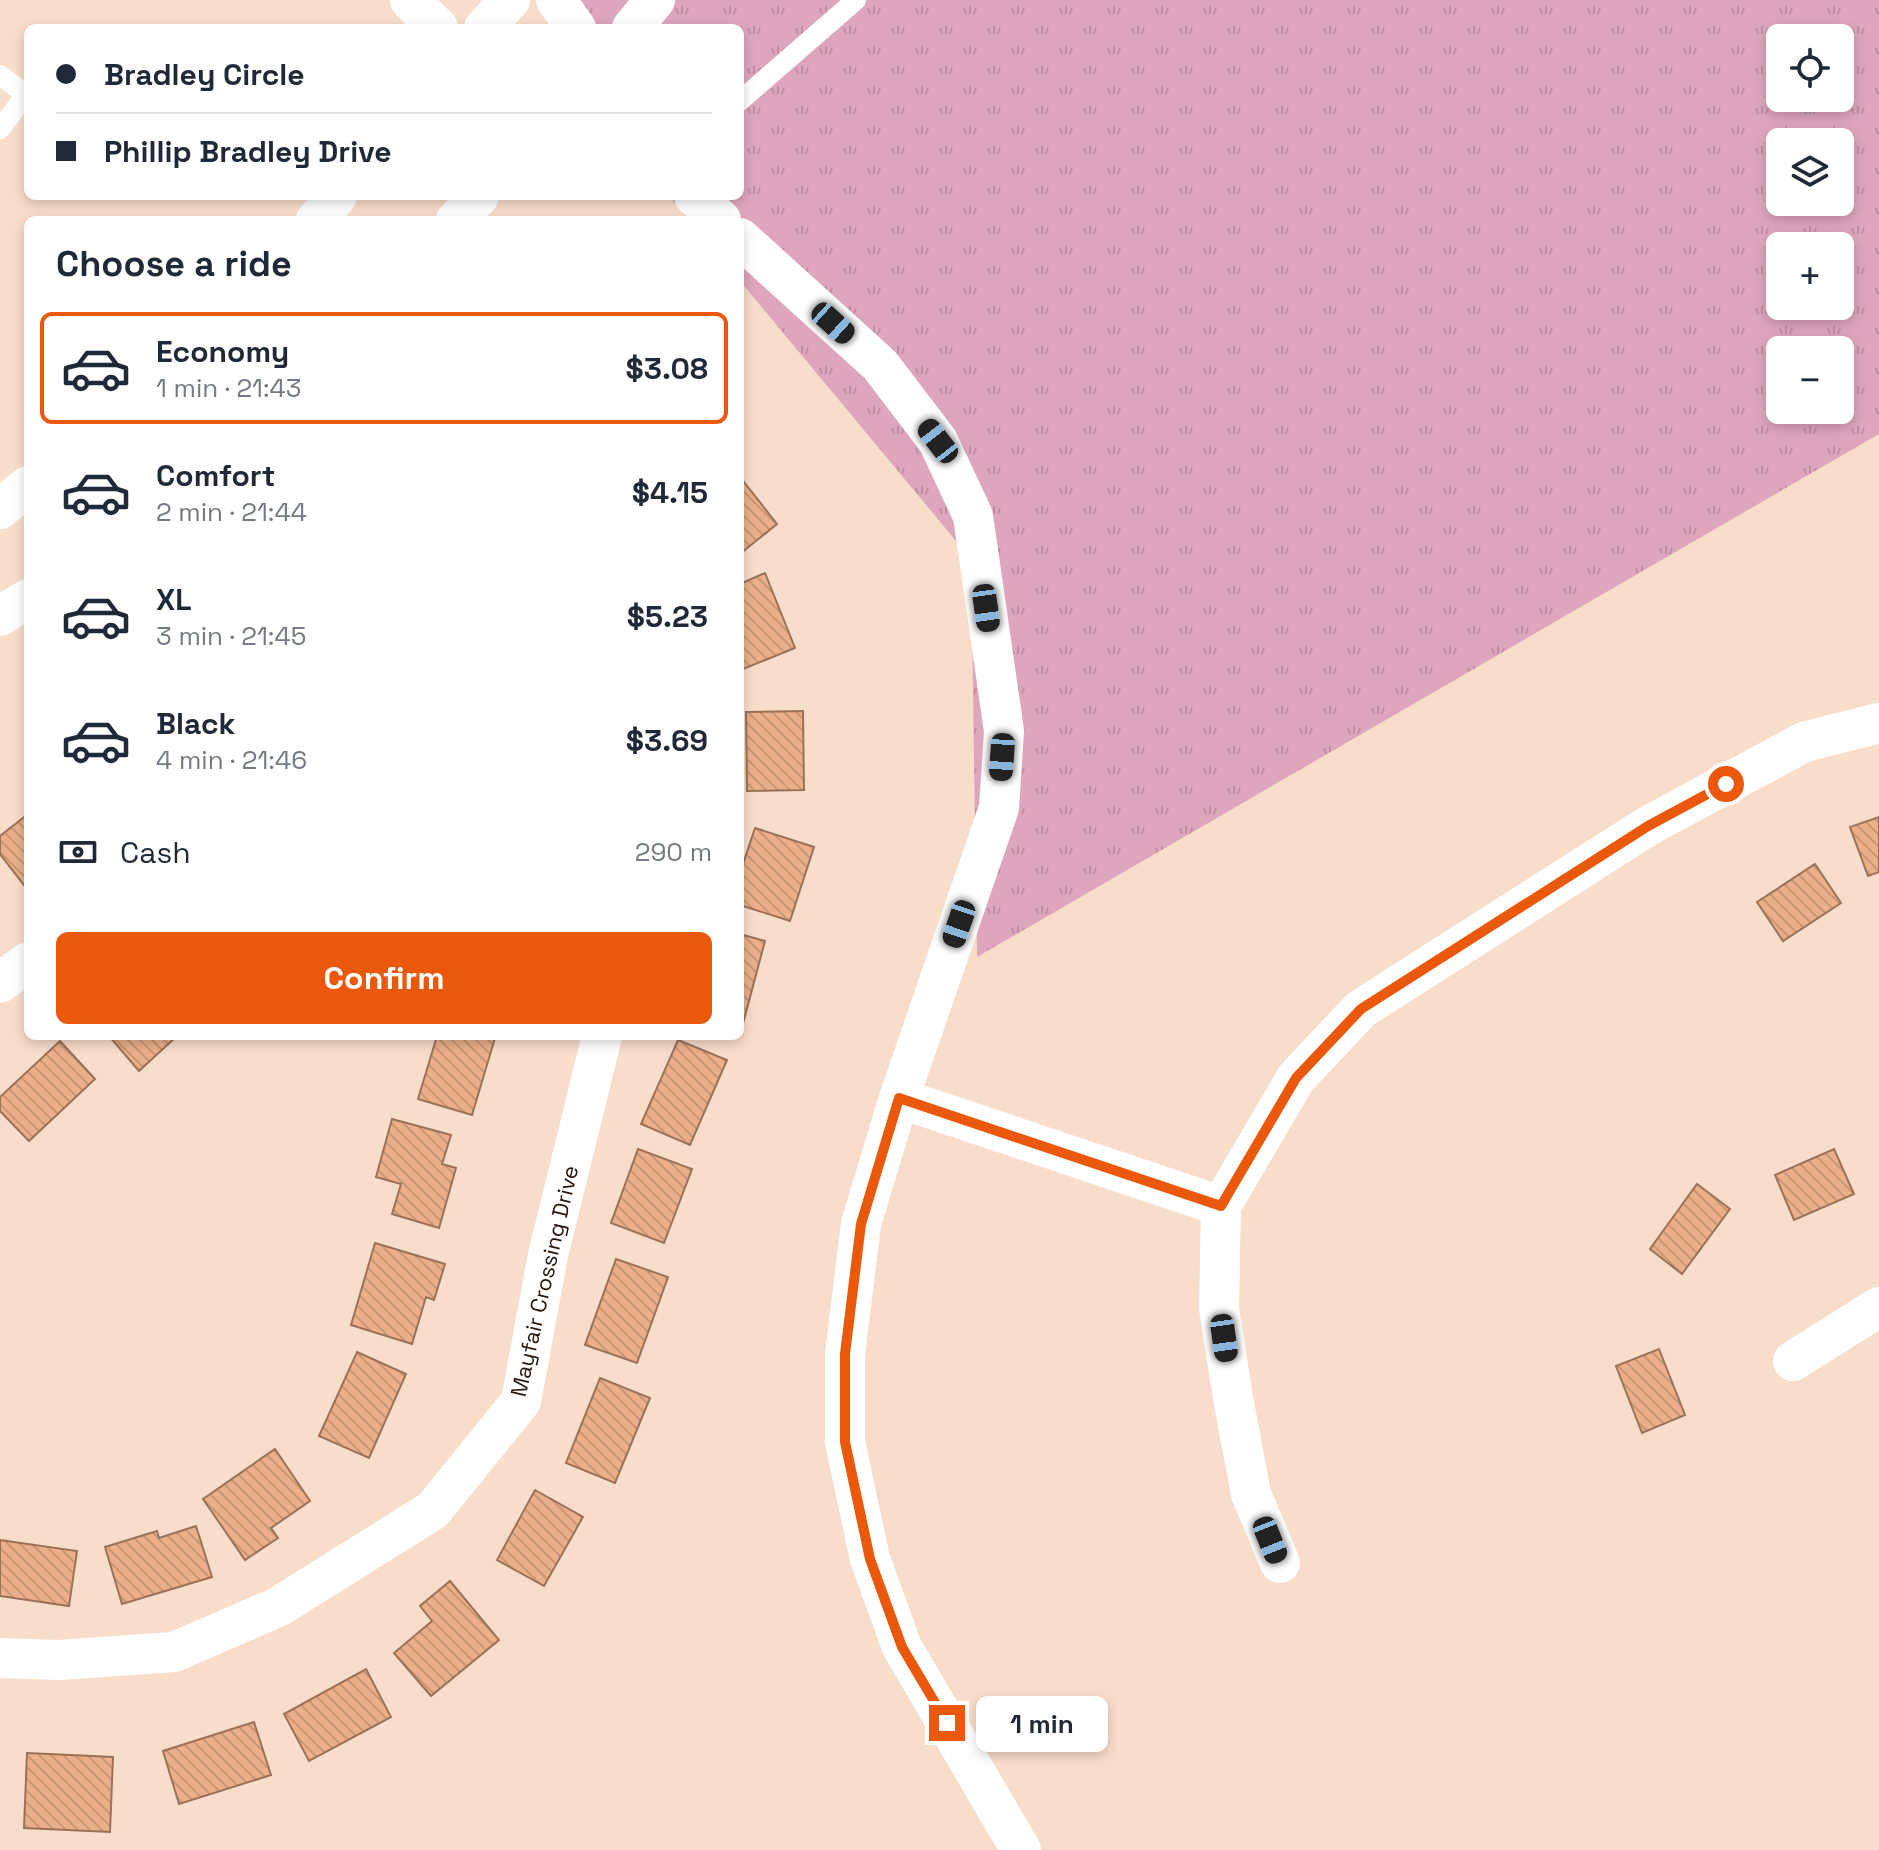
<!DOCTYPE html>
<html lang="en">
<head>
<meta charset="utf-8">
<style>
	body { margin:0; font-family:"Space Grotesk",sans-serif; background:#f2f2f3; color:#1f2937; height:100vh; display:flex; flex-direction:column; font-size:30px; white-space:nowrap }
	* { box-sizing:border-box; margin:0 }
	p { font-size:26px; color:#747a83 }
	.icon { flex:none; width:44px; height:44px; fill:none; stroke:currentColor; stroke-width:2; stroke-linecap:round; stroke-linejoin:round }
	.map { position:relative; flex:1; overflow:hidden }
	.details { position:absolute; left:24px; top:216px; width:720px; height:824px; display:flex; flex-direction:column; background:#fff; border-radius:12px; box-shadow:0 4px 12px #0003 }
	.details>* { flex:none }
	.hud { position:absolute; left:24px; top:24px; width:720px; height:176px; border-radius:12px; box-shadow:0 4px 12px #0003; display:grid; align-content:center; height:176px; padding:0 32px; background:#fff }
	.fabs { position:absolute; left:1766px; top:24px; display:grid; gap:16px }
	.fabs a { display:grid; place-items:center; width:88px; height:88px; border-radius:12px; background:#fff; box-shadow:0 4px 12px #0003; font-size:40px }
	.end { position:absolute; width:36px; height:36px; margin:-18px; border:10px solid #ea580c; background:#fff; box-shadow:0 0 0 4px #fff }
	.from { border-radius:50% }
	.bubble { position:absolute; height:56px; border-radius:12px; background:#fff; box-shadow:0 4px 12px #0003; font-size:26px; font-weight:800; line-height:56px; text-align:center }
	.car { position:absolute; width:24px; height:48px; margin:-24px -12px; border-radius:10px; box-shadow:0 0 6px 2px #0007; background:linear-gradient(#222 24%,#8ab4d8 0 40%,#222 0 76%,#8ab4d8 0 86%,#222 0) }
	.hud b { display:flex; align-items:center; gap:28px; height:76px; font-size:30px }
	.hud b+b { border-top:2px solid #e0e1e3 }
	.hud i { width:20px; height:20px; background:#1f2937 }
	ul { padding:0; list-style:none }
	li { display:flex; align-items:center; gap:24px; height:112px; margin:0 16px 12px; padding:0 16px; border:4px solid transparent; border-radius:12px }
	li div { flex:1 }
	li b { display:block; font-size:30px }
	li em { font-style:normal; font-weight:800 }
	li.current { border-color:#ea580c }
	li>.icon { width:72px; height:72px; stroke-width:1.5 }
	h2 { padding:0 32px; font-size:36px; line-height:96px }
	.pay { display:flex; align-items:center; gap:20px; height:88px; padding:0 32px; font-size:30px }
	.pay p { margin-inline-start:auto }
	.primary-button { display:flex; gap:16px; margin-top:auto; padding:16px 32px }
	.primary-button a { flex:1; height:92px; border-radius:12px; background:#ea580c; color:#fff; font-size:32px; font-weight:800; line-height:92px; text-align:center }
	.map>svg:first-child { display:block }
	.park { fill:url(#park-tufts); fill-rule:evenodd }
	.building { fill:url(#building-back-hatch); stroke:#9b7258; stroke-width:2 }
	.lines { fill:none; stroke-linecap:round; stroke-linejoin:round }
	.lane { stroke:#fff; stroke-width:20 }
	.street { stroke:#fff; stroke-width:40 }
	.route { stroke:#ea580c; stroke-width:10 }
	.labels { text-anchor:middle; stroke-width:6; stroke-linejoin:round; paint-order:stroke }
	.street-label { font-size:22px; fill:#26160b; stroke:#fff }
</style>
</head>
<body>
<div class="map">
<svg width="1879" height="1850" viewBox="0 0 1879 1850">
	<defs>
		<pattern id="park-tufts" width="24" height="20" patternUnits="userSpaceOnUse" patternTransform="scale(2)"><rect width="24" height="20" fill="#dea6bc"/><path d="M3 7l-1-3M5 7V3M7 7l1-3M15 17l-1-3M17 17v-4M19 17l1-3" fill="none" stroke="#be8ea0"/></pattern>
		<pattern id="building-back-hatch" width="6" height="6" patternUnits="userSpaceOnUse" patternTransform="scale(2)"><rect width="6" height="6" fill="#ebb08a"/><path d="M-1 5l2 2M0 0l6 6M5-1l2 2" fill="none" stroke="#c99776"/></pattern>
	</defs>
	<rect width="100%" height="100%" fill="#f9ddcb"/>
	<path class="park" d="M579,0H1879V434L977,957L971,559L740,281V220H689L669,196H740V28H549ZM1780,38H1840V98H1780ZM1780,142H1840V202H1780ZM1780,246H1840V306H1780ZM1780,350H1840V410H1780Z"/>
	<path class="building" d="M740,477L777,524L740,554Z
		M765,573L795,648L743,669L740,662V584Z
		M803,711L804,790L747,791L746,712Z
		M28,814V882L24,885L0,854V836Z
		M1879,817V872L1868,876L1850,827Z
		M755,828L814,847L790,921L740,905V863L743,864Z
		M1815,864L1841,903L1783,941L1757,902Z
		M740,934L765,941L741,1031H740Z
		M109,1036H177L139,1071Z
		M437,1036H488L495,1038L472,1115L418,1099Z
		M678,1040L727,1060L690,1145L641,1124Z
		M60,1041L95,1079L29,1141L0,1111V1097Z
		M392,1119L451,1135L442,1164L456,1168L439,1228L392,1214L401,1184L376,1177Z
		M638,1149L692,1169L664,1243L611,1223Z
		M1834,1149L1854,1194L1794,1220L1775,1175Z
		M1697,1184L1730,1209L1682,1274L1650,1249Z
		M375,1243L445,1264L434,1300L426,1297L412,1344L351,1325Z
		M616,1259L668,1277L637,1363L585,1345Z
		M1659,1349L1685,1415L1642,1433L1616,1366Z
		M357,1352L406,1374L369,1458L319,1436Z
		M600,1378L650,1398L615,1483L566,1463Z
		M275,1449L310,1501L271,1528L278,1538L245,1560L203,1499Z
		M535,1490L583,1517L544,1586L497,1560Z
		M196,1526L212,1577L122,1604L105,1547L157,1531L159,1538Z
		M0,1540L77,1551L69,1606L0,1596Z
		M450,1581L499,1640L431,1696L394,1653L432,1621L420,1606Z
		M366,1669L391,1717L309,1761L284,1714Z
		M254,1722L271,1775L179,1804L163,1751Z
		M27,1753L113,1757L110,1832L24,1828Z"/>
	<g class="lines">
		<path class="lane" d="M0,75L26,95L0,129
			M740,101L856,0"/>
		<path class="street" d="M410,0L438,28
			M556,0L576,28
			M484,28L510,0
			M632,28L655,0
			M694,196L721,220
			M316,220L337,196
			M456,220L479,196
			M740,238L880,365L938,441L973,516L1004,731L999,808L899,1098L861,1224L845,1354V1442L870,1559L902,1647L1021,1850
			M0,509L28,486
			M0,616L28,599
			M0,983L28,962
			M899,1098L1221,1206
			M1793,1361L1879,1307
			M1280,1563L1251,1494L1233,1398L1219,1308L1221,1206L1296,1078L1361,1009L1648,826L1804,742L1879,723
			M0,1658L59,1660L174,1652L278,1607L433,1510L521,1401L548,1255L602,1036"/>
	</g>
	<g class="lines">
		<path class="route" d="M947,1723L902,1647L870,1559L845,1442V1354L861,1224L899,1098L1221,1206L1296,1078L1361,1009L1648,826L1726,784"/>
	</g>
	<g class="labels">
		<g class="street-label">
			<text transform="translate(544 1281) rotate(-77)" y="8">Mayfair Crossing Drive</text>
		</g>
	</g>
</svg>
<div class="fabs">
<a><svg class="icon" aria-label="locate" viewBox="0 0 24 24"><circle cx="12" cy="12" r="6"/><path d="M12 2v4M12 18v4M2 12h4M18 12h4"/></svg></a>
<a><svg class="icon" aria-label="layers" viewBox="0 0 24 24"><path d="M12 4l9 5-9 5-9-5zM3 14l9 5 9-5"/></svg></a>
<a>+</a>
<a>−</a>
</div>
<i class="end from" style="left:1726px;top:784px"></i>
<i class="end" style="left:947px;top:1723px"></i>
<div class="bubble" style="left:976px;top:1696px;width:132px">1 min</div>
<i class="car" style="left:833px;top:323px;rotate:132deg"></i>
<i class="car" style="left:938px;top:441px;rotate:322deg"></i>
<i class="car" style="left:986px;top:608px;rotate:172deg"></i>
<i class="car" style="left:1002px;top:757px;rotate:184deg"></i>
<i class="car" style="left:959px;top:924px;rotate:199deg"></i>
<i class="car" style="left:1224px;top:1338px;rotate:172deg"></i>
<i class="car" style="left:1270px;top:1540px;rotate:158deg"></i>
<div class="hud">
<b><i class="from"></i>Bradley Circle</b>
<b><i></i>Phillip Bradley Drive</b>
</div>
<section class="details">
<h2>Choose a ride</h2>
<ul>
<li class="current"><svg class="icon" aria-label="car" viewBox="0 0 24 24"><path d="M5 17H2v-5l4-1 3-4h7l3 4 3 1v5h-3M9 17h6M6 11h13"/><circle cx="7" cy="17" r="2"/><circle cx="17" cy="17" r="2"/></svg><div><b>Economy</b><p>1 min · 21:43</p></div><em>$3.08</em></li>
<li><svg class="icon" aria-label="car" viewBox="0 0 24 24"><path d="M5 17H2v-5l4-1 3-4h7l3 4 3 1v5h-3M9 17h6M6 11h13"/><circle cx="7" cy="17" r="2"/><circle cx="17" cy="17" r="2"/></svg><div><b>Comfort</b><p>2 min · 21:44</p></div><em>$4.15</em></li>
<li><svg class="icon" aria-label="car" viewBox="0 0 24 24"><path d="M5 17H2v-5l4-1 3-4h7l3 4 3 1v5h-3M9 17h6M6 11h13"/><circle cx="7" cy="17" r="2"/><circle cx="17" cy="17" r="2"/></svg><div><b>XL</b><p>3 min · 21:45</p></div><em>$5.23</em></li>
<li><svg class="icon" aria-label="car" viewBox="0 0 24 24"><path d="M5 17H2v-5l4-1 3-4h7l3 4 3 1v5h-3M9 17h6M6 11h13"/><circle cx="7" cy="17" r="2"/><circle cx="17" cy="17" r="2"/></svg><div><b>Black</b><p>4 min · 21:46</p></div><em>$3.69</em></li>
</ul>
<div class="pay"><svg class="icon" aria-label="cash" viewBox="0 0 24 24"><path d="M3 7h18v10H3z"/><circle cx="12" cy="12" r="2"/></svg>Cash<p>290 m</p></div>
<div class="primary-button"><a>Confirm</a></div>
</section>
</div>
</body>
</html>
